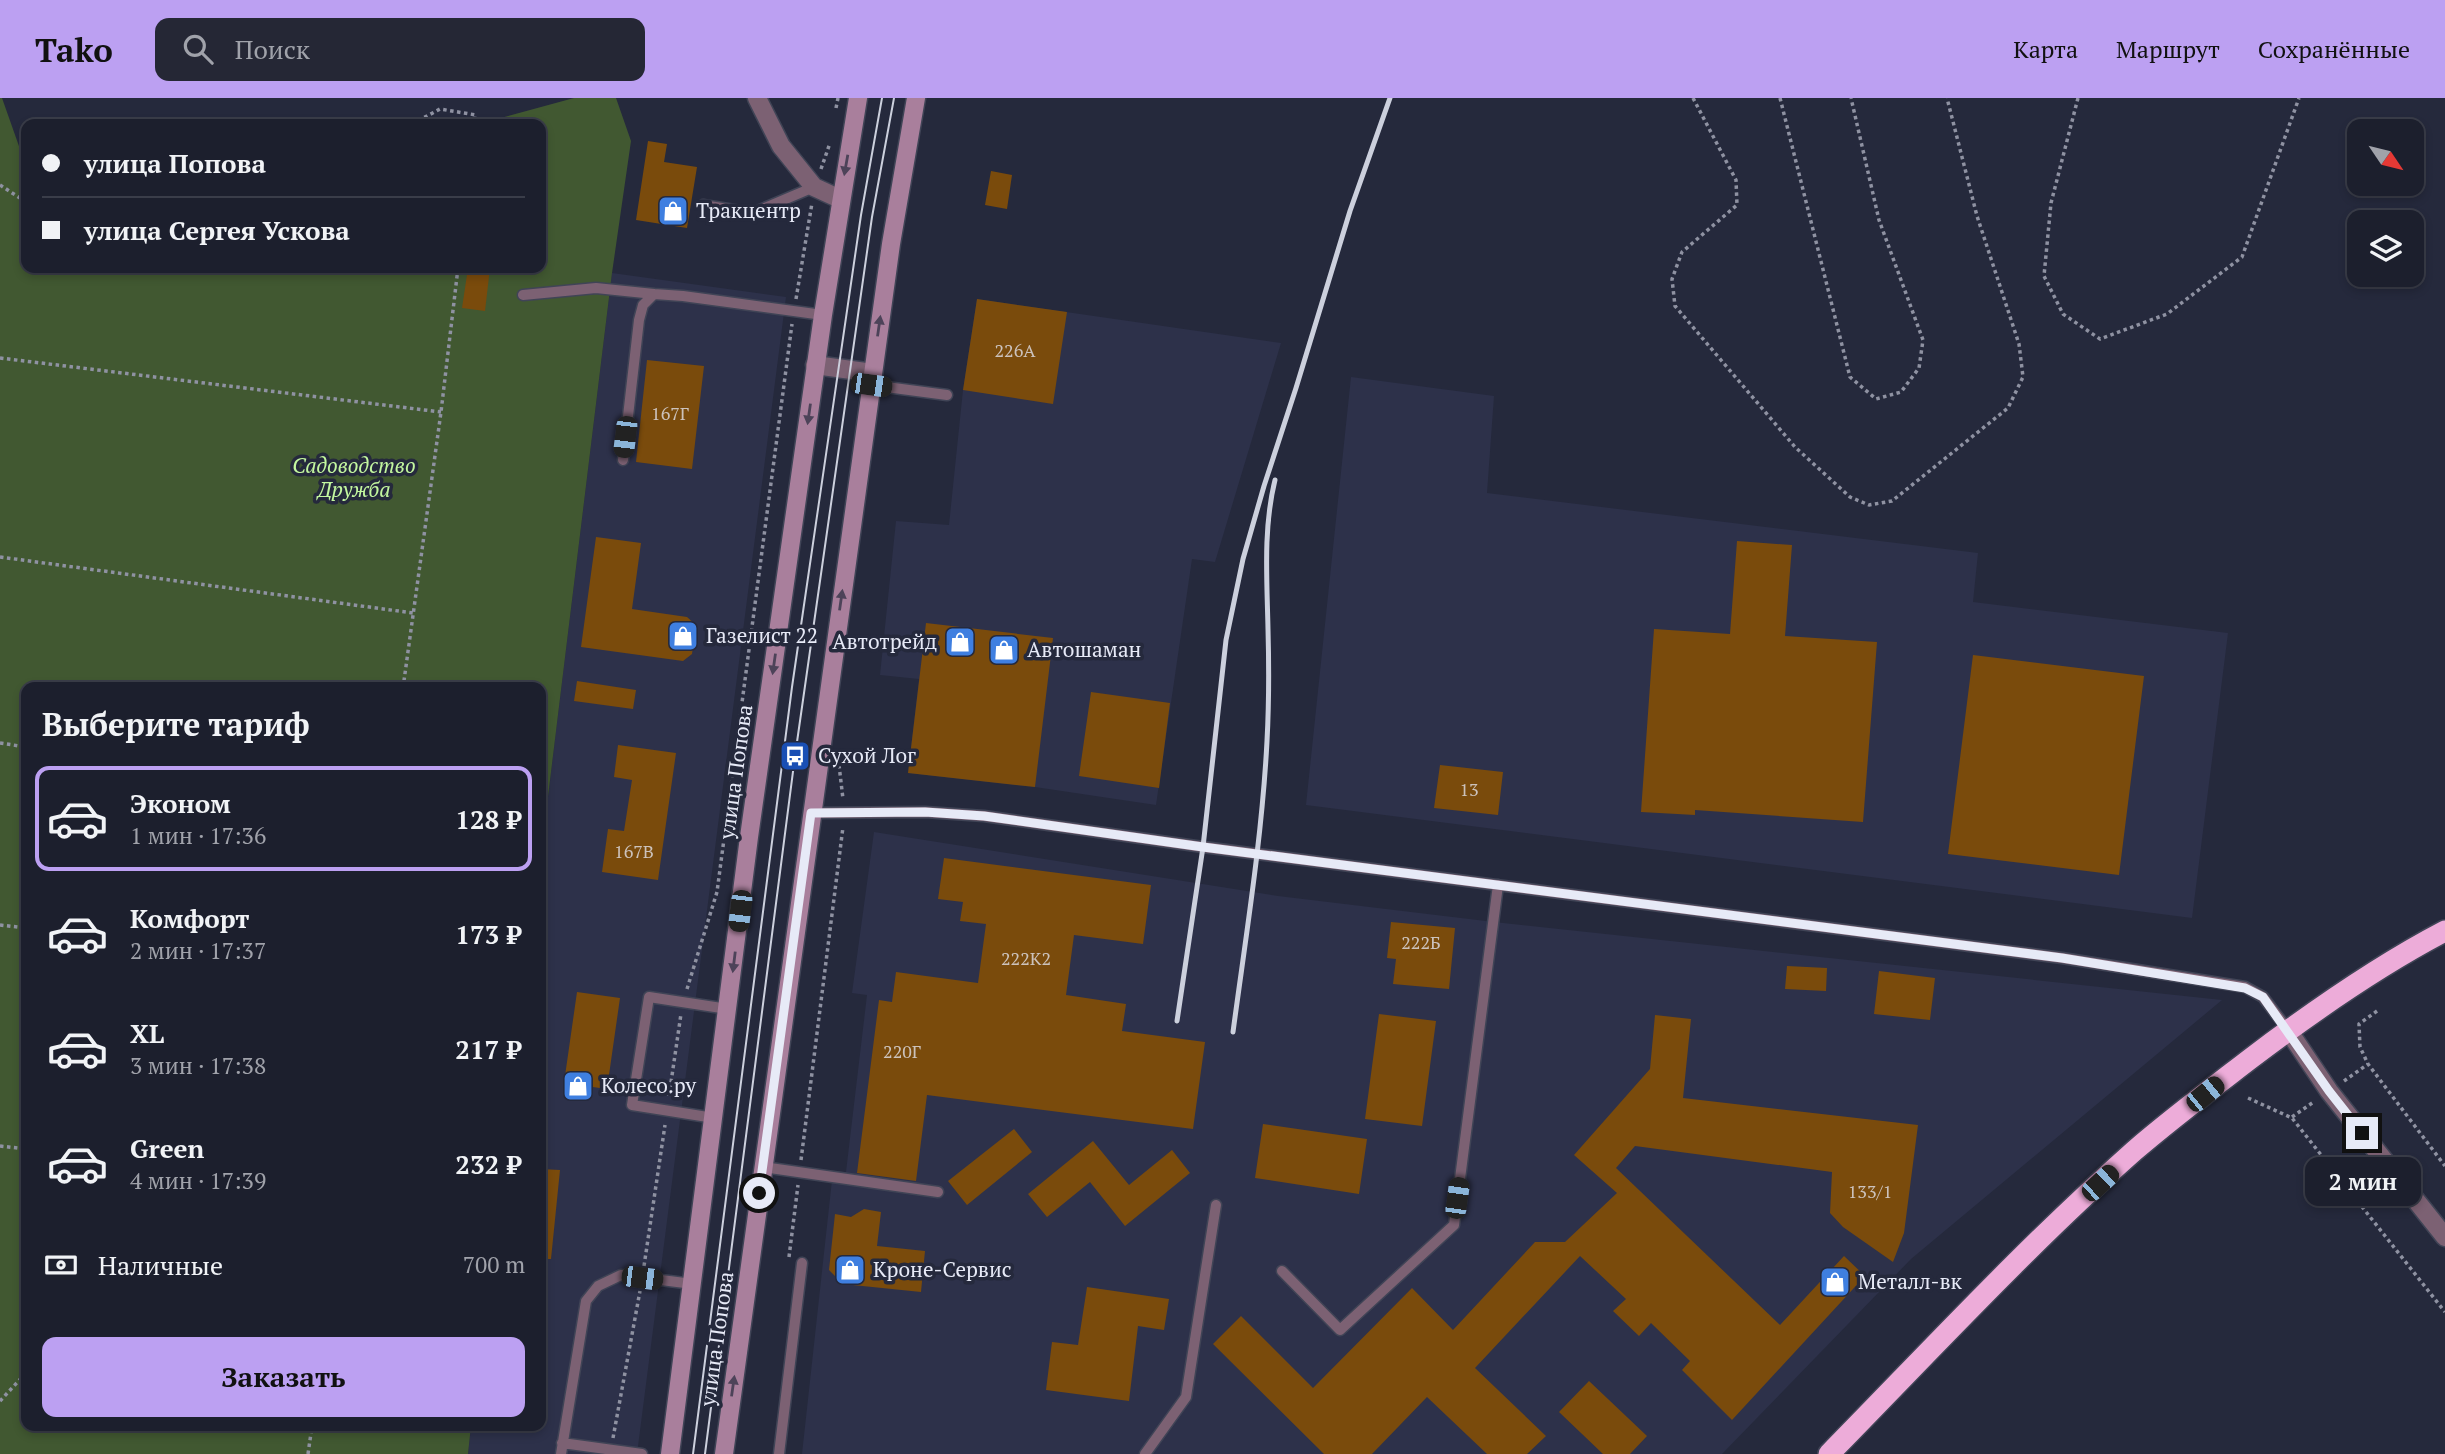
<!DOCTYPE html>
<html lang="ru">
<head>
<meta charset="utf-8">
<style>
	body { margin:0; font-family:"PT Serif",serif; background:#252735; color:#f1f3f6; height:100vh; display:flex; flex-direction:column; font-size:26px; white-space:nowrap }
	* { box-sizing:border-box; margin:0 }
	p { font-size:23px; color:#a0a2aa }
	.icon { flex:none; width:38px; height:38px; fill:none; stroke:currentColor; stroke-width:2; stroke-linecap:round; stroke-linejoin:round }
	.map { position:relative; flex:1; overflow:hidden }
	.details { position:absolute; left:21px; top:584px; width:525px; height:749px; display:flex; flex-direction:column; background:#1c1f2d; border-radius:14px; box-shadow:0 4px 10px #0003,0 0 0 2px #3a3d49 }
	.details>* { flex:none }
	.hud { position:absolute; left:21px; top:21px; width:525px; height:154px; border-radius:14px; box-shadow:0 4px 10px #0003,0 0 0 2px #3a3d49; display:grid; align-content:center; height:154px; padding:0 21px; background:#1c1f2d }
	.needle { width:46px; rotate:125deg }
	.controls { position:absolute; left:2347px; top:21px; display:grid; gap:14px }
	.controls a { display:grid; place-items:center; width:77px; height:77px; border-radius:14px; background:#1c1f2d; box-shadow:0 4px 10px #0003,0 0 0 2px #3a3d49; font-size:35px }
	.end { position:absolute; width:32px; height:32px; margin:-16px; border:9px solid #e7eaf7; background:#111; box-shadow:0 0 0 4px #111 }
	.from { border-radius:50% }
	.bubble { position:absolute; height:49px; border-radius:14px; background:#1c1f2d; box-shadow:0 4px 10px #0003,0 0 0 2px #3a3d49; font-size:23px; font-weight:800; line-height:49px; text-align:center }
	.car { position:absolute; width:21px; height:42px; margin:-21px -10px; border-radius:9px; box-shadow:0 0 5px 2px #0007; background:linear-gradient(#222 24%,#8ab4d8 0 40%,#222 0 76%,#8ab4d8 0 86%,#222 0) }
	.hud b { display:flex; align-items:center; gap:24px; height:66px; font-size:26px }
	.hud b+b { border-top:2px solid #3a3d49 }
	.hud i { width:18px; height:18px; background:#f1f3f6 }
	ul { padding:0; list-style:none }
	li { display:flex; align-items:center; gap:21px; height:105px; margin:0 14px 10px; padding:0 7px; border:4px solid transparent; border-radius:14px }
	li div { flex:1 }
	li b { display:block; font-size:26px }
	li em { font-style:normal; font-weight:800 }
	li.current { border-color:#bca0f2 }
	li>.icon { width:63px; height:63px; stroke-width:1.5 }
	h2 { padding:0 21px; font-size:32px; line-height:84px }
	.pay { display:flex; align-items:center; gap:18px; height:77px; padding:0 21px; font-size:26px }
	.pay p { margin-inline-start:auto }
	.button { display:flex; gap:14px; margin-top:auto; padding:14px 21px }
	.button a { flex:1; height:80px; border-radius:14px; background:#bca0f2; color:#111; font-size:28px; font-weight:800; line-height:80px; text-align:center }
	header { display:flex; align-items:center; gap:42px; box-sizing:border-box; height:98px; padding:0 35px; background:#bca0f2; color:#111 }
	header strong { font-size:33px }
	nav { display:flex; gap:38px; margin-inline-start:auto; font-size:24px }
	.search { width:490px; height:63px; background:#252735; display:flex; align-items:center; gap:18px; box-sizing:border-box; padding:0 24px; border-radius:14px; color:#a0a2aa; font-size:26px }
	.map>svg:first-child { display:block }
	.built { fill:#2d314a }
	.green { fill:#415831 }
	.building { fill:#7a4b0c }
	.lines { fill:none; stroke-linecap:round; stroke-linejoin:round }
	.lane-casing { stroke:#404456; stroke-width:13 }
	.street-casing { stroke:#404456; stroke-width:21 }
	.secondary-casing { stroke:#404456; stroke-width:21 }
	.highway-casing { stroke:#404456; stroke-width:24 }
	.path { stroke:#8f92a2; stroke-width:3.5; stroke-dasharray:3.5 3.5; stroke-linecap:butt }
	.lane { stroke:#7c6173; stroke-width:10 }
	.street { stroke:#7c6173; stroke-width:18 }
	.secondary { stroke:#a97f9c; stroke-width:18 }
	.highway { stroke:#edacd9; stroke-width:21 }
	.tram { stroke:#ccd0dd; stroke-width:2 }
	.rail { stroke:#ccd0dd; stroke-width:5 }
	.oneway { fill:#4d4359 }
	.route { stroke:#e7eaf7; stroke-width:9 }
	.labels { text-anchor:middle; stroke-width:7; stroke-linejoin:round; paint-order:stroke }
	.number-label { font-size:18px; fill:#ccc2bc }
	.poi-label { font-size:21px; fill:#e7eaf7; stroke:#25293c; text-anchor:start }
	.park-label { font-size:21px; font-style:italic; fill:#c3f79f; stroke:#25293c }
	.street-label { font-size:21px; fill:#e7eaf7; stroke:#25293c }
</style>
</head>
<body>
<header>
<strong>Tako</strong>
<div class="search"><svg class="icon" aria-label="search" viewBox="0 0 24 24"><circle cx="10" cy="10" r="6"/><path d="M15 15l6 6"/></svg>Поиск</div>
<nav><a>Карта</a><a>Маршрут</a><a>Сохранённые</a></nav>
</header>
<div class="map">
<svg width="2445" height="1356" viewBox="0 0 2445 1356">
	<rect width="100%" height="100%" fill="#25293c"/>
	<path class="built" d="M612,175L786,199L637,1356H468L471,1328H541V756Z
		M977,201L1281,245L1215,464L1192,461L1156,707L1035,689L908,675L919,581L880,577L896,423L949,427L963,292Z
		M1351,279L1494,298L1487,395L1978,455L1973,504L2228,535L2192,820L1306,707Z
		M874,734L1278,798L1494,824L2222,902L1911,1161L1722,1356H802L833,1073L846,1074L867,897L852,895Z"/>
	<path class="green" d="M0,0H2L26,68V170H541V26H479L574,0H616L631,43L612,175L541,756V590H26V1328H471L468,1356H0Z"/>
	<path class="building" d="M648,43L667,46L664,64L697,69L687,130L636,122Z
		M991,73L1012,77L1007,111L985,107Z
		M468,170H490L485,213L462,210Z
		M977,201L1067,214L1053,306L963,292Z
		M647,262L704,268L692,371L636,364Z
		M596,439L641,445L632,511L687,519L696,527L692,556L683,563L581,549Z
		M1737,443L1792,447L1785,538L1877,544L1863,724L1695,712V717L1641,714L1654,531L1730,536Z
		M926,525L1053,540L1035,689L908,675Z
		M1973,557L2144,578L2119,777L1948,756Z
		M577,583L636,592L633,611L574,603Z
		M1091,594L1170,605L1159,690L1079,678Z
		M618,647L676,655L658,782L602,774L608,731L624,733L632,682L614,679Z
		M1440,667L1503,674L1498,717L1434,710Z
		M944,760L1151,787L1143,846L1074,837L1066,897L1126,906L1122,933L1205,944L1193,1031L927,997L916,1083L857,1075L879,902L892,904L896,874L978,885L986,826L960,823L963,804L938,801Z
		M1391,824L1455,830L1449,891L1393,886L1396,861L1387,860Z
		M1787,868L1827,870L1826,893L1785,891Z
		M1879,873L1935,880L1930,922L1874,916Z
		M577,894L620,900L607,991L564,985Z
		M1379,916L1436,923L1422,1028L1365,1021Z
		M1655,917L1691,921L1683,1000L1918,1027L1904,1135L1893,1164L1843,1129L1830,1115L1832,1074L1635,1048L1616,1070L1780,1227L1844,1158L1865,1178L1732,1322L1682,1272L1690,1263L1651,1225L1639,1238L1613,1213L1626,1201L1580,1158L1475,1270L1546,1338L1527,1356H1487L1427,1299L1372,1356H1324L1213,1246L1241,1218L1313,1290L1412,1190L1453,1232L1535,1144H1565L1617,1095L1574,1057L1650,971Z
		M1263,1026L1367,1041L1359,1096L1255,1080Z
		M1014,1031L1032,1054L967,1107L948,1083Z
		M1093,1043L1129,1087L1172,1052L1190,1075L1125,1128L1090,1084L1047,1119L1028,1096Z
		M541,1071L560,1072L551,1161H541Z
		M864,1111L881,1114L877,1148L925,1153L921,1194L843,1186L829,1172L835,1116L851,1119Z
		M1087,1189L1169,1201L1164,1232L1138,1228L1129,1303L1046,1292L1052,1244L1078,1247Z
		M1589,1283L1647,1338L1630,1356H1603L1559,1314Z"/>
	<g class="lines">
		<g class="lane-casing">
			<path id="lane" d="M703,107L753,115L814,89
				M523,197L596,190L654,196
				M871,287L947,297
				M623,362L639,222L643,207L654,196L683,198L823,217
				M811,715L925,714L984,718L1203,749L2062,860L2245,889L2263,899L2288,932
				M714,1020L632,1007L649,899L728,911
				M763,1069L938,1094
				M1282,1173L1340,1232L1454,1127L1498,787
				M562,1345L642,1356
				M561,1356L586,1203L598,1188L621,1177L693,1186
				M779,1356L802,1165
				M1145,1356L1186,1299L1216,1107"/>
		</g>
		<g class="street-casing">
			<path id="street" d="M757,0L781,48L814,89L840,101
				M815,267L873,275
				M2288,932L2329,993L2445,1139"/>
		</g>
		<g class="secondary-casing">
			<path id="secondary" d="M670,1356L749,739L823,217L858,0
				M724,1356L891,146L916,0"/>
		</g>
		<g class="highway-casing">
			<path id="highway" d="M1829,1356C1929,1254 2027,1148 2134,1053C2171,1021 2211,991 2250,961C2312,914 2376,869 2445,833"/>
		</g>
		<path class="path" d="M1693,0L1736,82L1737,107L1682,154L1672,181L1675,208L1795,349L1850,399L1869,407L1892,403L2008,310L2023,279L2019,246L1977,118L1947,0
			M1780,0L1850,279L1876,301L1901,294L1919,270L1923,242L1879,122L1851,0
			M2078,0L2051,105L2044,178L2063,216L2100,241L2167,216L2242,159L2299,0
			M836,10L838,0
			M412,26L440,11L476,17L475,26
			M821,71L830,45
			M0,87L26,104
			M796,201L812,105
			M0,260L441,314
			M0,459L413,515
			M403,590L441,314L458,170
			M0,645L26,649
			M839,667L843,701
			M0,827L26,830
			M687,891L717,794L792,226
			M2377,913L2359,926L2360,949L2368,966L2445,1068
			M2344,983L2368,966
			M669,998L681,916
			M2248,1000L2292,1020L2445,1214
			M2292,1019L2315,1003
			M0,1048L26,1051
			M801,1062L843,729
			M789,1159L798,1087
			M644,1168L665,1027
			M0,1303L26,1275
			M613,1340L640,1193
			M308,1356L312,1328"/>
		<use href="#lane" class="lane"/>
		<use href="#street" class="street"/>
		<use href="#secondary" class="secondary"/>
		<use href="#highway" class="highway"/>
		<path class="tram" d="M693,1356L792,589L861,117L882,0
			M705,1356L795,658L872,119L894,0"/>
		<path class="rail" d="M1177,923L1203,749L1226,542L1243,461L1264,388L1296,290L1350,113L1390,0
			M1233,934C1246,837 1262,740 1267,643C1269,606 1269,568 1268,531C1267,481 1263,431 1275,382"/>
	</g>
	<defs><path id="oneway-solid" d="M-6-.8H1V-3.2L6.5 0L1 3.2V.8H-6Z" transform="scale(1.75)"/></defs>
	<g class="oneway">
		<use href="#oneway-solid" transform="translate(846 67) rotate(100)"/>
		<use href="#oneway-solid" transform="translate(879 228) rotate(-82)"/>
		<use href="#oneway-solid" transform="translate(809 316) rotate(98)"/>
		<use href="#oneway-solid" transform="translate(841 502) rotate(-82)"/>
		<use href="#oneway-solid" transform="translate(774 566) rotate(98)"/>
		<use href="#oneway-solid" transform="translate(734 864) rotate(97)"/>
		<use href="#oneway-solid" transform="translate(733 1288) rotate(-82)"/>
	</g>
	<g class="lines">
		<path class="route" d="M759,1095L811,715L925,714L984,718L1203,749L2062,860L2245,890L2263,899L2329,993L2362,1035"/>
	</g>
	<defs>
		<g id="shop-square" transform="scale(1.575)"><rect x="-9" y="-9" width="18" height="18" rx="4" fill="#3f7fe0" stroke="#25293c"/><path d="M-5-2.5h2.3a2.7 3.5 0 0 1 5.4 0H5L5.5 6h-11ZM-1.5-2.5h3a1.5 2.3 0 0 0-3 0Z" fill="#fff"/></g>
		<g id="bus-square" transform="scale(1.575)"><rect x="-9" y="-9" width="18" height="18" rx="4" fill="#1a4fb4" stroke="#25293c"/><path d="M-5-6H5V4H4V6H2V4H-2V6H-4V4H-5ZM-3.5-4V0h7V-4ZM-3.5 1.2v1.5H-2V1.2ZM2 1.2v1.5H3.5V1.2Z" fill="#fff"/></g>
	</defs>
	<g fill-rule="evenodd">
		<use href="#shop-square" x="673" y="113"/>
		<use href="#shop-square" x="683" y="538"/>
		<use href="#shop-square" x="960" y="544"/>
		<use href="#shop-square" x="1004" y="552"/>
		<use href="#bus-square" x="795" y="658"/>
		<use href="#shop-square" x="578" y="988"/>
		<use href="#shop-square" x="850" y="1172"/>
		<use href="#shop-square" x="1835" y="1184"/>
	</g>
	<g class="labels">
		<g class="number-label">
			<text x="1015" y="259">226А</text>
			<text x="670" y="322">167Г</text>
			<text x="1469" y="698">13</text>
			<text x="634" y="760">167В</text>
			<text x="1421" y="851">222Б</text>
			<text x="1026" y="867">222К2</text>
			<text x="902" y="960">220Г</text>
			<text x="1870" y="1100">133/1</text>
		</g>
		<g class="poi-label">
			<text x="696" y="120">Тракцентр</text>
			<text x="706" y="545">Газелист 22</text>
			<text x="937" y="551" text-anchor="end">Автотрейд</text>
			<text x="1027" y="559">Автошаман</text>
			<text x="818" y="665">Сухой Лог</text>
			<text x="601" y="995">Колесо.ру</text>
			<text x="873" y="1179">Кроне-Сервис</text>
			<text x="1858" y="1191">Металл-вк</text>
		</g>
		<g class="park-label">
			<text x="354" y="375">Садоводство<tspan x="354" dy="24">Дружба</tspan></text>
		</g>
		<g class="street-label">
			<text transform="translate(736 674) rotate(-82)" y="7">улица Попова</text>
			<text transform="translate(717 1241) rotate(-82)" y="7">улица Попова</text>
		</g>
	</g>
</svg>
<div class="controls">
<a><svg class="needle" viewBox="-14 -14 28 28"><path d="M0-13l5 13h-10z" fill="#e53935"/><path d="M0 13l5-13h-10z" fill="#a0a2aa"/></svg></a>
<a><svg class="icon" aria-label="layers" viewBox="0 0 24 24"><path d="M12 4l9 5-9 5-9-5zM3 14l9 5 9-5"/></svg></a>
</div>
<i class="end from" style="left:759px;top:1095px"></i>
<i class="end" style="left:2362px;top:1035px"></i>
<div class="bubble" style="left:2305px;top:1059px;width:116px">2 мин</div>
<i class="car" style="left:871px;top:287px;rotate:98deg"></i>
<i class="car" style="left:625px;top:339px;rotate:187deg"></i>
<i class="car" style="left:740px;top:813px;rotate:187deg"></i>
<i class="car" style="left:2205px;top:996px;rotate:51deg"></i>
<i class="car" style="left:2100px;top:1085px;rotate:47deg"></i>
<i class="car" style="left:1457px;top:1100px;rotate:8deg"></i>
<i class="car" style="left:642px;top:1180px;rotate:97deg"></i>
<div class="hud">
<b><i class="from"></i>улица Попова</b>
<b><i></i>улица Сергея Ускова</b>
</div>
<section class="details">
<h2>Выберите тариф</h2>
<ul>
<li class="current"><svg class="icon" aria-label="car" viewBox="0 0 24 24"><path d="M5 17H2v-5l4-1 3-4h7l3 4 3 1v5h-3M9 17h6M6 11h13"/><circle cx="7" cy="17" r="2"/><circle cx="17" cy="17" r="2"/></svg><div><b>Эконом</b><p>1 мин · 17:36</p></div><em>128 ₽</em></li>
<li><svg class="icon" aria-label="car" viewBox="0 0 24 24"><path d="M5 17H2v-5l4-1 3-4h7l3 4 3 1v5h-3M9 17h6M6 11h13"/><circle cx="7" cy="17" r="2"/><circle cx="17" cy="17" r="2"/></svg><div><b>Комфорт</b><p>2 мин · 17:37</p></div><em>173 ₽</em></li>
<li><svg class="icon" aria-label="car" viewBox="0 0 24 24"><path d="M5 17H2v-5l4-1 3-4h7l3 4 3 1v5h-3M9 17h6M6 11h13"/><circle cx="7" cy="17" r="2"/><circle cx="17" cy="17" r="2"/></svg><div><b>XL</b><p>3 мин · 17:38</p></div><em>217 ₽</em></li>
<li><svg class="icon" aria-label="car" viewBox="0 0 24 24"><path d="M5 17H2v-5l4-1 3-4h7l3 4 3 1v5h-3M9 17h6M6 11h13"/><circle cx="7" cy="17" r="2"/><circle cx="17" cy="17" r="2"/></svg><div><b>Green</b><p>4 мин · 17:39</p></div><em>232 ₽</em></li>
</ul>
<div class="pay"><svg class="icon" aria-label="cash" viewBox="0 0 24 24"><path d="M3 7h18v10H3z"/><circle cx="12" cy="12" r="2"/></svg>Наличные<p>700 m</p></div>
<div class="button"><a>Заказать</a></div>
</section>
</div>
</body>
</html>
